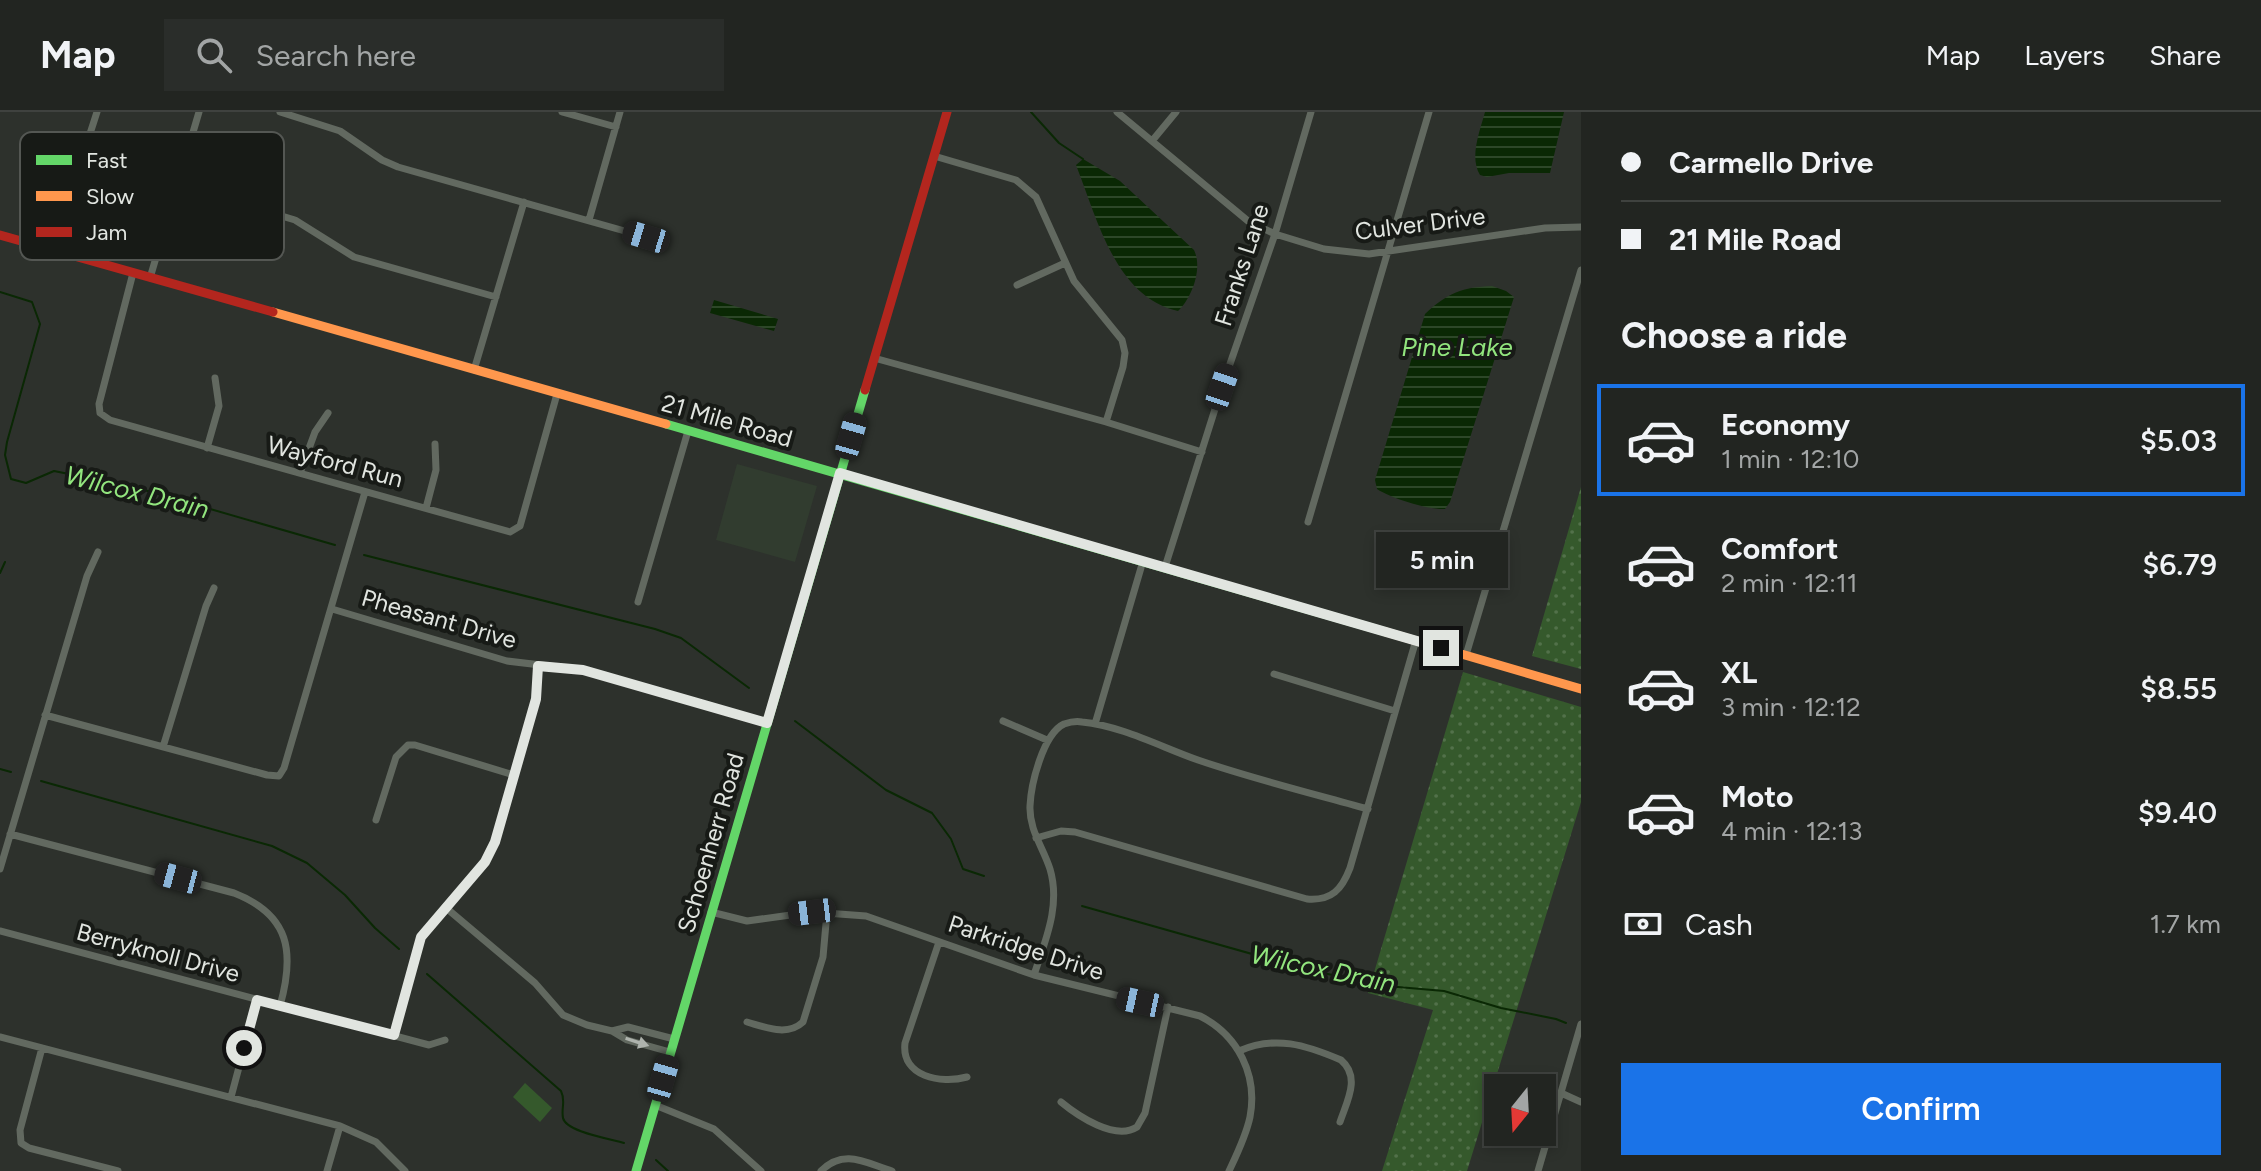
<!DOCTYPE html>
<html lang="en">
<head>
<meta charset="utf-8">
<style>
	body { margin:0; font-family:Figtree,sans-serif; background:#2a2d2a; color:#f1f3f6; height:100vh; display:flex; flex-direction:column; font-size:30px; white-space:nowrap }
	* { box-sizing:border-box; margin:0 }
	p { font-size:26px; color:#a2a5a5 }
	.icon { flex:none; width:44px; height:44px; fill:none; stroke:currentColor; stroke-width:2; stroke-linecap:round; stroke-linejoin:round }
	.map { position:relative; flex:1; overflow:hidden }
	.panel { display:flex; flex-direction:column; background:#222521; width:680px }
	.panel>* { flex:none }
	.top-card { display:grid; align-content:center; height:176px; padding:0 40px; background:#222521 }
	.needle { width:52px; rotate:198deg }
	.fabs { position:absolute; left:1484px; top:962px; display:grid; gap:16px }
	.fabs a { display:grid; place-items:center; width:72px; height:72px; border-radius:0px; background:#222521; box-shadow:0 4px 12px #0003,0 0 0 2px #3f423f; font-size:40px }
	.end { position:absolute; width:36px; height:36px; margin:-18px; border:10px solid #e1e5e0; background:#111; box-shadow:0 0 0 4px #111 }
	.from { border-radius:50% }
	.bubble { position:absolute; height:56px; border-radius:0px; background:#222521; box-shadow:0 4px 12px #0003,0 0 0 2px #3f423f; font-size:26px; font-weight:600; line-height:56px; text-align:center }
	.car { position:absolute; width:24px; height:48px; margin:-24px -12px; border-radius:10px; box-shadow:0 0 6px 2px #0007; background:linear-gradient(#222 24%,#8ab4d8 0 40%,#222 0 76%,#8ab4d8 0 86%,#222 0) }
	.top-card b { display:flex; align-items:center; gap:28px; height:76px; font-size:30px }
	.top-card b+b { border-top:2px solid #3f423f }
	.top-card i { width:20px; height:20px; background:#f1f3f6 }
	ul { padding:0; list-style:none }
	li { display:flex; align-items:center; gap:24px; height:112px; margin:0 16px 12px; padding:0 24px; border:4px solid transparent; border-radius:0px }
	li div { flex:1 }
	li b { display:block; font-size:30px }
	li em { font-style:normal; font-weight:600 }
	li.selected { border-color:#1a73e8 }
	li>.icon { width:72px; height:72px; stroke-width:1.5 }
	h2 { padding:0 40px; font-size:36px; line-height:96px }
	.pay { display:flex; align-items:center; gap:20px; height:88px; padding:0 40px; font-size:30px }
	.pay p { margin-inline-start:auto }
	.button { display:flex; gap:16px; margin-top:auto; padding:16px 40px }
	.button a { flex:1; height:92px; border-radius:0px; background:#1a73e8; color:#fff; font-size:32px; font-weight:600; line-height:92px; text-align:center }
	header { display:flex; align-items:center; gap:48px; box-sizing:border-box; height:112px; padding:0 40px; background:#222521; border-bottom:2px solid #3f423f }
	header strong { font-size:38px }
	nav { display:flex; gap:44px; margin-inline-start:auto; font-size:28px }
	.search { width:560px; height:72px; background:#2a2d2a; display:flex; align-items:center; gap:20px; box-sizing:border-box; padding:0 28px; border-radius:0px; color:#a2a5a5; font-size:30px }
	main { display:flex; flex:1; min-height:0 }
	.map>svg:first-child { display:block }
	.built { fill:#313c2f }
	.grass { fill:url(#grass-dots) }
	.pitch { fill:#35592c }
	.water { fill:url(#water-rules) }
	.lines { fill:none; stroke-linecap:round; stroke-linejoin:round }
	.stream { stroke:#0a2804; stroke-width:2 }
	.street { stroke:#626960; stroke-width:7 }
	.fast { stroke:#63d668; stroke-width:9 }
	.slow { stroke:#ff974d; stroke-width:9 }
	.jam { stroke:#b3261e; stroke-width:9 }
	.oneway { fill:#aeb3ad }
	.route { stroke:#e1e5e0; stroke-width:10 }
	.labels { text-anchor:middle; stroke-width:8; stroke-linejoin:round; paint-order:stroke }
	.street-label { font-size:24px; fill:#e1e5e0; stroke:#171a16 }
	.water-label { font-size:26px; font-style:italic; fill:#92e57e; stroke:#171a16 }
	.key { fill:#171a16; stroke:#545753; stroke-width:2 }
	.key-label { font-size:22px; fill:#e1e5e0 }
</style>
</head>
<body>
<header>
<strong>Map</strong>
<div class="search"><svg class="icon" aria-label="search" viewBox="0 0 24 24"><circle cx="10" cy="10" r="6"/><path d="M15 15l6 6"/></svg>Search here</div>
<nav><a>Map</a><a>Layers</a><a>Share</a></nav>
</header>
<main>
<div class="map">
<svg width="1581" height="1059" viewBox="0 0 1581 1059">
	<defs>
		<pattern id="grass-dots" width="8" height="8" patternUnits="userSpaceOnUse" patternTransform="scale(2)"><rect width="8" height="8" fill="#35592c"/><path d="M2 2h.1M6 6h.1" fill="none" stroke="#52714a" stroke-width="1.8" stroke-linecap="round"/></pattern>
		<pattern id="water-rules" width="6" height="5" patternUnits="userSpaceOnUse" patternTransform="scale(2)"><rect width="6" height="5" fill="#0a2804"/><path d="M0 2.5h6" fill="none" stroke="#2d4728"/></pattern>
	</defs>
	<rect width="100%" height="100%" fill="#2d312c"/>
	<path class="built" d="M737,352L817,374L795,450L716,428Z"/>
	<path class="grass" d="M1581,375V557L1532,544Z
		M1463,560L1581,595V690L1467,1059H1382L1433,898L1368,881Z"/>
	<path class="pitch" d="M525,971L552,996L540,1010L513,985Z"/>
	<path class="water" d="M1485,0H1564L1550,61H1509L1487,65L1480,63C1469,45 1480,19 1485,0Z
		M1083,47L1120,69L1194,138C1203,156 1192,186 1178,199C1115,185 1097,106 1076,53Z
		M1492,174L1506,179L1514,185L1450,390L1445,397C1429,398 1390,386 1377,377L1375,368L1425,202C1447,181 1463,175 1492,174Z
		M714,188L778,207L774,219L710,201Z"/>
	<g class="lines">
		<path class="stream" d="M1031,0L1059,31L1083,47
			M0,180L32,190L40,212L7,330L5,343L11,367L26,371L54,359L134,375L335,433
			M364,443L655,517L681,526L749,576
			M0,461L5,450
			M795,609L886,678L932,701L951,727L963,757L984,764
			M0,657L11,660
			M41,669L272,734L307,751L345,783L375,816L399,837
			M1082,794L1298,855L1375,873L1444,879L1501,896L1556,907L1566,911
			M427,862L561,979C566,989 561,996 563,1006C566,1020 611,1027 624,1031
			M656,1048L668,1059"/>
		<path class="street" d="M280,0L340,19L382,48L398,55L646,125
			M562,0L616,15
			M1117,0L1248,109L1275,122L1324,137L1369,142L1545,116L1581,115
			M1152,29L1176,0
			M934,44L1016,68L1036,85L1074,169L1122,228L1125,241L1123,255L1106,310
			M178,73L295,108L354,145L496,185
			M65,99L97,0
			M589,108L620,0
			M133,161L99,292L100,301L110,308L510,420L520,414L557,282
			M150,166L199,0
			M1017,173L1065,151
			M874,246L1106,310L1202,340
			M474,258L524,90
			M207,336L219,294L215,266
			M300,361L315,320L328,301
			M426,396L436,358L435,332
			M1308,410L1429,0
			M1419,449L1490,468
			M1165,455L1222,275L1275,122L1311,0
			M638,490L688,319
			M332,497L507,549L583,558L767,611
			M1466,543L1581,158
			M1274,562L1395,599
			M45,603L267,663L279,664L284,656L365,380
			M1003,609L1047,628
			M1095,612L1143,449
			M163,635L206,494L214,476
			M376,708L396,645L408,633H415L514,663
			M10,722L234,781C290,803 295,840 280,894
			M1036,726L1061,719L1075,720L1307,787C1332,789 1342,777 1350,756L1416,528
			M0,757L87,464L98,440
			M445,795L535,871L563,903L587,913L612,919
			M711,800L747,809L812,800L866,804L1034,863L1200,904C1238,923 1258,963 1250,1005C1246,1024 1237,1042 1229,1059
			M0,819L429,933L445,928
			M939,830L905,931C901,965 941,972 967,965
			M1034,863C1045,829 1061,794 1050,757C1043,735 1029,718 1030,694C1031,672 1043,622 1064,612C1070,610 1076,609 1082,610C1122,614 1161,635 1198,648C1253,667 1311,681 1368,697
			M747,910C765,915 787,925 803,910L823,845L827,800
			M394,923L421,825L485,750L495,730L536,587L538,554
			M0,925L340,1014L376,1030L405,1059
			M42,936L20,1018L21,1031L29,1036L118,1059
			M1239,939C1275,923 1306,933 1341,948C1361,965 1347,989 1340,1010
			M670,940L627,928L612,919L628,915L674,927
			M1561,981L1581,990
			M231,985L257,888
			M1061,990C1078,1004 1115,1029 1137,1015L1145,1001L1168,895
			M655,993L714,1017L761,1059
			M327,1059L340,1014
			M821,1059C844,1036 866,1051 892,1059
			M1538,1059L1581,912"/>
		<path class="fast" d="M666,312L1386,520
			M636,1059L865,278"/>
		<path class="slow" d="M273,200L666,312
			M1386,520L1581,577"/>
		<path class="jam" d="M0,123L273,200
			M865,278L947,0"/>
	</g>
	<defs><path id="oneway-solid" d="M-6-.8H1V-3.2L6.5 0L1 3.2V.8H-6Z" transform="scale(2)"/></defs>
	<use class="oneway" href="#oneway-solid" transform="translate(637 930) rotate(18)"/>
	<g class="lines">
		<path class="route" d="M244,936L257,888L394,923L421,825L485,750L495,730L536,587L538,554L583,558L767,611L840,361L1441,536"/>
	</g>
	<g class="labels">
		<g class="street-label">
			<text transform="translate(1420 112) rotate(-7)" y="8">Culver Drive</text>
			<text transform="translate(1242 153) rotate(-72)" y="8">Franks Lane</text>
			<text transform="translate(727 309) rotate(16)" y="8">21 Mile Road</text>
			<text transform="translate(335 350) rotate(15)" y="8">Wayford Run</text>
			<text transform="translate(439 507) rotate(16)" y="8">Pheasant Drive</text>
			<text transform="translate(711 731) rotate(-74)" y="8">Schoenherr Road</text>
			<text transform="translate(1026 836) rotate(18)" y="8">Parkridge Drive</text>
			<text transform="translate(158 841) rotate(15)" y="8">Berryknoll Drive</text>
		</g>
		<g class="water-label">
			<text x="1457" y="244">Pine Lake</text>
			<text transform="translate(137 380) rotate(14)" y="9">Wilcox Drain</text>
			<text transform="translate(1323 857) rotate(12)" y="9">Wilcox Drain</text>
		</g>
	</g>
	<rect x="20" y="20" width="264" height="128" rx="12" class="key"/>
	<rect x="36" y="43" width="36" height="10" fill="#63d668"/>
	<rect x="36" y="79" width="36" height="10" fill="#ff974d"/>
	<rect x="36" y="115" width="36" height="10" fill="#b3261e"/>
	<g class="key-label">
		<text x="86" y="56">Fast</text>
		<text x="86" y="92">Slow</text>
		<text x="86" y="128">Jam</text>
	</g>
</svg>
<div class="fabs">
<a><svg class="needle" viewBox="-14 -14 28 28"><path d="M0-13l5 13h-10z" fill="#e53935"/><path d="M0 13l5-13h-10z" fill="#a2a5a5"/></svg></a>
</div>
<i class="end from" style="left:244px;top:936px"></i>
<i class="end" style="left:1441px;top:536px"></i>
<div class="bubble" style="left:1376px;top:420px;width:132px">5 min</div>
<i class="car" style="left:646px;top:125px;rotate:287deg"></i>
<i class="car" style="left:1222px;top:275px;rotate:19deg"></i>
<i class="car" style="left:851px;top:324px;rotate:16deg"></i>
<i class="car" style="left:178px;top:766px;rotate:285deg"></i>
<i class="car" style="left:812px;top:800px;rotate:263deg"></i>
<i class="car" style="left:1140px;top:890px;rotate:282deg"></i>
<i class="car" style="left:663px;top:966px;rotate:16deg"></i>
</div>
<section class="panel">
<div class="top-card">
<b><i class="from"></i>Carmello Drive</b>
<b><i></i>21 Mile Road</b>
</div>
<h2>Choose a ride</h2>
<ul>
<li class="selected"><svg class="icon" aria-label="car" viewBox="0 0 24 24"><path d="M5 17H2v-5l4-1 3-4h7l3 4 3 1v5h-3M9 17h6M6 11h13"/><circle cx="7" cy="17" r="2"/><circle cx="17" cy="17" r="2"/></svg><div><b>Economy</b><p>1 min · 12:10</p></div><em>$5.03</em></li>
<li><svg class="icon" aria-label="car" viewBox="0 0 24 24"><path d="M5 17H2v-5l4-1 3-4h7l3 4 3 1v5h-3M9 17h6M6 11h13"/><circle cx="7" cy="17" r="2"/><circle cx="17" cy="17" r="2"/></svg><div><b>Comfort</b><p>2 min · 12:11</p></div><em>$6.79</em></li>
<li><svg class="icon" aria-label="car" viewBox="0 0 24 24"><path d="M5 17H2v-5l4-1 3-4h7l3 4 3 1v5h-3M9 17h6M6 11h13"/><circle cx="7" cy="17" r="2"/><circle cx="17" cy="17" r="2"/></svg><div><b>XL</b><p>3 min · 12:12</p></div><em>$8.55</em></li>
<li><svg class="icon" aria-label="car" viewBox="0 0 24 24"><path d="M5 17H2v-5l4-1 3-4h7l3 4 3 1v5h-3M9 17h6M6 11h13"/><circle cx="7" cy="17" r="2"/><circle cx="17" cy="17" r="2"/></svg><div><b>Moto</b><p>4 min · 12:13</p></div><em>$9.40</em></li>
</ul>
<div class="pay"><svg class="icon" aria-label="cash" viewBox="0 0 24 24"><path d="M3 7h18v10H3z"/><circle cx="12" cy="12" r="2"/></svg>Cash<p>1.7 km</p></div>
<div class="button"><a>Confirm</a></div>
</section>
</main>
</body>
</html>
